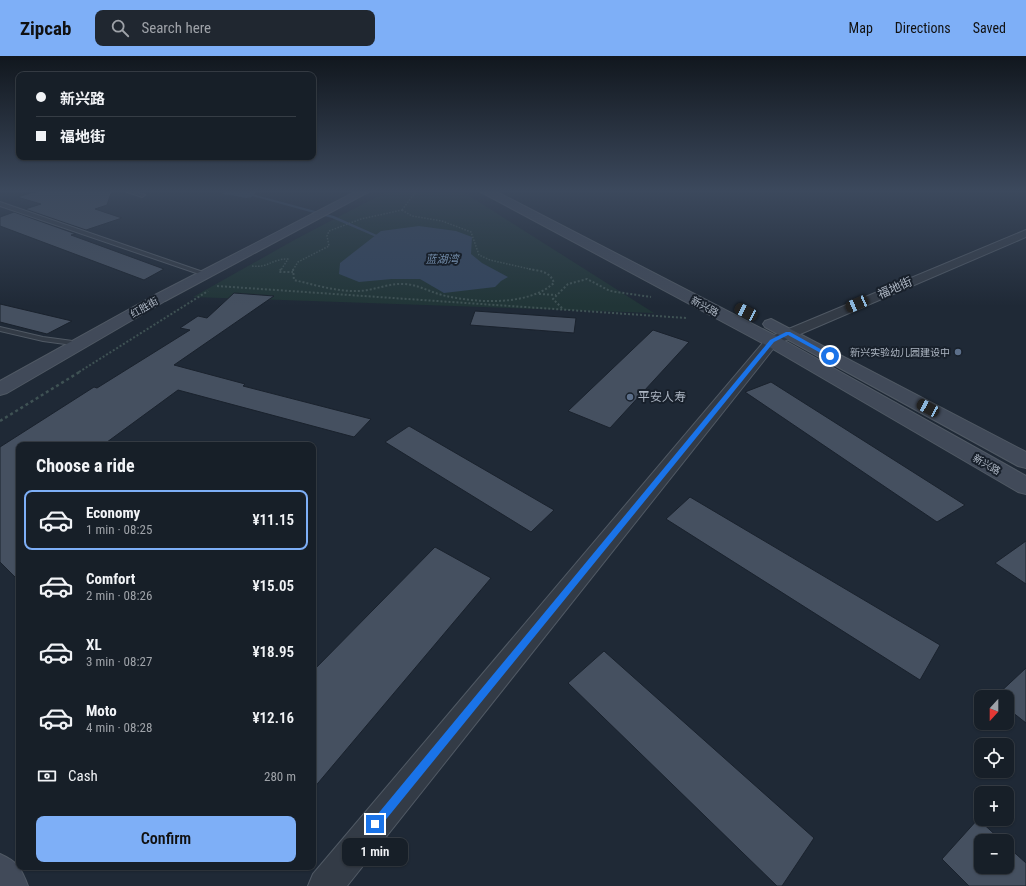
<!DOCTYPE html>
<html lang="en">
<head>
<meta charset="utf-8">
<style>
	body { margin:0; font-family:"Roboto Condensed","Noto Sans SC",sans-serif; background:#202730; color:#f1f3f6; height:100vh; display:flex; flex-direction:column; font-size:15px; white-space:nowrap }
	* { box-sizing:border-box; margin:0 }
	p { font-size:13px; color:#9ea2a8 }
	.icon { flex:none; width:22px; height:22px; fill:none; stroke:currentColor; stroke-width:2; stroke-linecap:round; stroke-linejoin:round }
	.map { position:relative; flex:1; overflow:hidden }
	.panel { position:absolute; left:16px; top:386px; width:300px; height:428px; display:flex; flex-direction:column; background:#171f28; border-radius:8px; box-shadow:0 1px 3px #0004,0 0 0 1px #363d45 }
	.panel>* { flex:none }
	.hud { position:absolute; left:16px; top:16px; width:300px; height:88px; border-radius:8px; box-shadow:0 1px 3px #0004,0 0 0 1px #363d45; display:grid; align-content:center; height:88px; padding:0 20px; background:#171f28 }
	.needle { width:26px; rotate:201deg }
	.buttons { position:absolute; left:974px; top:634px; display:grid; gap:8px }
	.buttons a { display:grid; place-items:center; width:40px; height:40px; border-radius:8px; background:#171f28; box-shadow:0 1px 3px #0004,0 0 0 1px #363d45; font-size:20px }
	.end { position:absolute; width:18px; height:18px; margin:-9px; border:5px solid #1a73e8; background:#fff; box-shadow:0 0 0 2px #fff }
	.from { border-radius:50% }
	.bubble { position:absolute; height:28px; border-radius:8px; background:#171f28; box-shadow:0 1px 3px #0004,0 0 0 1px #363d45; font-size:13px; font-weight:600; line-height:28px; text-align:center }
	.car { position:absolute; width:12px; height:24px; margin:-12px -6px; border-radius:5px; box-shadow:0 0 3px 1px #0007; background:linear-gradient(#222 24%,#8ab4d8 0 40%,#222 0 76%,#8ab4d8 0 86%,#222 0) }
	.hud b { display:flex; align-items:center; gap:14px; height:38px; font-size:15px }
	.hud b+b { border-top:1px solid #363d45 }
	.hud i { width:10px; height:10px; background:#f1f3f6 }
	ul { padding:0; list-style:none }
	li { display:flex; align-items:center; gap:12px; height:60px; margin:0 8px 6px; padding:0 12px; border:2px solid transparent; border-radius:8px }
	li div { flex:1 }
	li b { display:block; font-size:15px }
	li em { font-style:normal; font-weight:600 }
	li.selected { border-color:#7eaff7 }
	li>.icon { width:36px; height:36px; stroke-width:1.5 }
	h2 { padding:0 20px; font-size:18px; line-height:48px }
	.pay { display:flex; align-items:center; gap:10px; height:44px; padding:0 20px; font-size:15px }
	.pay p { margin-inline-start:auto }
	.button { display:flex; gap:8px; margin-top:auto; padding:8px 20px }
	.button a { flex:1; height:46px; border-radius:8px; background:#7eaff7; color:#111; font-size:16px; font-weight:600; line-height:46px; text-align:center }
	header { display:flex; align-items:center; gap:24px; box-sizing:border-box; height:56px; padding:0 20px; background:#7eaff7; color:#111 }
	header strong { font-size:19px }
	nav { display:flex; gap:22px; margin-inline-start:auto; font-size:14px }
	.search { width:280px; height:36px; background:#202730; display:flex; align-items:center; gap:10px; box-sizing:border-box; padding:0 14px; border-radius:8px; color:#9ea2a8; font-size:15px }
	.map>svg:first-child { display:block }
	.green { fill:#213537 }
	.water { fill:#33455d }
	.lines { fill:none; stroke-linecap:round; stroke-linejoin:round }
	.stream { fill:#33455d; fill-rule:evenodd }
	.river { fill:#33455d; fill-rule:evenodd }
	.building { fill:#455060; stroke:#1a222d }
	.lane-casing { stroke:#505964; stroke-width:2 }
	.street-casing { stroke:#505964; stroke-width:2 }
	.secondary-casing { stroke:#505964; stroke-width:2 }
	.path-far2 { stroke:#3f5254; stroke-width:1.5; stroke-dasharray:1.5 1.5; stroke-linecap:butt }
	.path-far1 { stroke:#3f5254; stroke-width:2; stroke-dasharray:2 2; stroke-linecap:butt }
	.path { stroke:#3f5254; stroke-width:2.5; stroke-dasharray:3 3; stroke-linecap:butt }
	.lane { fill:#333b46; fill-rule:evenodd }
	.street { fill:#333b46; fill-rule:evenodd }
	.secondary { fill:#414a59; fill-rule:evenodd }
	.route { fill:#1a73e8 }
	.service-dot { fill:#5c6f8a; stroke:#18202b; stroke-width:1.5 }
	.labels { text-anchor:middle; stroke-width:4; stroke-linejoin:round; paint-order:stroke }
	.far-street-label { font-size:10px; fill:#adb6c3; stroke:#18202b }
	.far-poi-label { font-size:10px; fill:#adb6c3; stroke:#18202b; text-anchor:end }
	.far-water-label { font-size:11px; font-style:italic; fill:#748eac; stroke:#18202b }
	.street-label { font-size:12px; fill:#adb6c3; stroke:#18202b }
	.poi-label { font-size:12px; fill:#adb6c3; stroke:#18202b; text-anchor:start }
</style>
</head>
<body>
<header>
<strong>Zipcab</strong>
<div class="search"><svg class="icon" aria-label="search" viewBox="0 0 24 24"><circle cx="10" cy="10" r="6"/><path d="M15 15l6 6"/></svg>Search here</div>
<nav><a>Map</a><a>Directions</a><a>Saved</a></nav>
</header>
<div class="map">
<svg width="1026" height="830" viewBox="0 0 1026 830">
	<rect width="100%" height="100%" fill="#1f2936"/>
	<path class="green" d="M390,134H460L654,257L193,241L296,183Z"/>
	<path class="water" d="M419,170L456,175L472,181L471,198L482,207L508,221L501,225L495,231L444,237L420,223H392L359,226L339,218L340,207L381,175Z"/>
	<g class="lines">
		<path class="stream" d="M245,136L334,160L386,183L383,184L332,162L245,138Z"/>
		<path class="river" d="M221,134H253L255,137L252,141L246,142L224,138Z"/>
	</g>
	<path class="building" d="M42,134H112L107,149L95,153L122,162L86,174L25,153L41,148L17,141Z
		M14,156L76,178L71,179L164,213L144,224L0,170V161Z
		M234,237L274,240L174,309L245,328L243,330L371,363L354,381L178,334L103,389H19V525L0,506V391L94,331L97,332L190,274L180,272L198,260L207,262Z
		M0,248L72,265L47,278L0,266Z
		M475,255L576,262L574,277L470,269Z
		M653,274L689,286L610,372L568,355Z
		M771,326L965,449L937,466L745,336Z
		M409,370L554,454L531,476L385,386Z
		M690,441L940,589L920,624L666,463Z
		M1026,485V528L995,507Z
		M435,491L491,522L313,733V615Z
		M604,595L814,782L782,830H777L568,627Z
		M1026,612V667L1007,652V641H995Z
		M978,763L1002,785H981V811H1007V790L1026,807V830H969L942,803Z"/>
	<g class="lines">
		<g class="lane-casing">
			<path id="lane" d="M122,134H128L145,139L142,141Z
				M0,146L206,217L207,218L202,219L0,150Z
				M0,271L43,281L80,286L84,288L80,290L43,285L0,275Z"/>
		</g>
		<g class="street-casing">
			<path id="street" d="M1026,174V181L777,288L347,830H308L313,818L767,282Z"/>
		</g>
		<g class="secondary-casing">
			<path id="secondary" d="M359,134H372L165,245L7,337L0,339V325L155,239Z
				M480,134H493L778,281L1026,420V438L1018,436L766,289L481,136Z
				M771,263L1026,396V412L1018,410L765,271L763,268L765,265Z
				M0,798C18,806 21,812 28,830H0Z"/>
		</g>
		<path class="path-far2" d="M402,154L412,160L442,165L471,176L479,199L490,204L534,214
			M402,154L417,134
			M252,210C269,212 271,203 288,203L281,214
			M293,214L298,206L329,190L327,180L329,175L361,163L402,154"/>
		<path class="path-far1" d="M281,213L279,216H293
			M293,213L294,224C315,229 338,236 360,235C375,234 389,227 405,228C419,229 432,237 446,240C478,247 528,250 554,227C550,215 540,215 529,213
			M217,230L686,262
			M539,238L556,239
			M562,252L553,243L568,228L587,223L610,235L651,241
			M79,316L208,235"/>
		<path class="path" d="M0,365L81,315"/>
		<use href="#lane" class="lane"/>
		<use href="#street" class="street"/>
		<use href="#secondary" class="secondary"/>
	</g>
	<linearGradient id="sky" x2="0" y2="1"><stop stop-color="#11171e"/><stop offset="0.54" stop-color="#3c495d"/><stop offset="1" stop-color="#3c495d" stop-opacity="0"/></linearGradient>
	<rect width="1026" height="250" fill="url(#sky)"/>
	<path class="route" d="M786,276H790L833,300L828,301L788,279L774,286L379,772L375,774L372,772L370,768L372,765L770,284Z"/>
	<g class="service-dot">
		<circle cx="958" cy="296" r="4"/>
		<circle cx="630" cy="341" r="4"/>
	</g>
	<g class="labels">
		<g class="far-street-label">
			<text transform="translate(705 250) rotate(28)" y="4">新兴路</text>
			<text transform="translate(144 251) rotate(-30)" y="4">红胜街</text>
			<text transform="translate(987 408) rotate(30)" y="4">新兴路</text>
		</g>
		<g class="far-poi-label">
			<text x="950" y="300">新兴实验幼儿园建设中</text>
		</g>
		<g class="far-water-label">
			<text x="442" y="207">蓝湖湾</text>
		</g>
		<g class="street-label">
			<text transform="translate(895 232) rotate(-23)" y="4">福地街</text>
		</g>
		<g class="poi-label">
			<text x="638" y="345">平安人寿</text>
		</g>
	</g>
</svg>
<div class="buttons">
<a><svg class="needle" viewBox="-14 -14 28 28"><path d="M0-13l5 13h-10z" fill="#e53935"/><path d="M0 13l5-13h-10z" fill="#9ea2a8"/></svg></a>
<a><svg class="icon" aria-label="locate" viewBox="0 0 24 24"><circle cx="12" cy="12" r="6"/><path d="M12 2v4M12 18v4M2 12h4M18 12h4"/></svg></a>
<a>+</a>
<a>−</a>
</div>
<i class="end from" style="left:830px;top:300px"></i>
<i class="end" style="left:375px;top:768px"></i>
<div class="bubble" style="left:342px;top:782px;width:66px">1 min</div>
<i class="car" style="left:857px;top:248px;rotate:247deg"></i>
<i class="car" style="left:746px;top:256px;rotate:297deg"></i>
<i class="car" style="left:928px;top:352px;rotate:298deg"></i>
<div class="hud">
<b><i class="from"></i>新兴路</b>
<b><i></i>福地街</b>
</div>
<section class="panel">
<h2>Choose a ride</h2>
<ul>
<li class="selected"><svg class="icon" aria-label="car" viewBox="0 0 24 24"><path d="M5 17H2v-5l4-1 3-4h7l3 4 3 1v5h-3M9 17h6M6 11h13"/><circle cx="7" cy="17" r="2"/><circle cx="17" cy="17" r="2"/></svg><div><b>Economy</b><p>1 min · 08:25</p></div><em>¥11.15</em></li>
<li><svg class="icon" aria-label="car" viewBox="0 0 24 24"><path d="M5 17H2v-5l4-1 3-4h7l3 4 3 1v5h-3M9 17h6M6 11h13"/><circle cx="7" cy="17" r="2"/><circle cx="17" cy="17" r="2"/></svg><div><b>Comfort</b><p>2 min · 08:26</p></div><em>¥15.05</em></li>
<li><svg class="icon" aria-label="car" viewBox="0 0 24 24"><path d="M5 17H2v-5l4-1 3-4h7l3 4 3 1v5h-3M9 17h6M6 11h13"/><circle cx="7" cy="17" r="2"/><circle cx="17" cy="17" r="2"/></svg><div><b>XL</b><p>3 min · 08:27</p></div><em>¥18.95</em></li>
<li><svg class="icon" aria-label="car" viewBox="0 0 24 24"><path d="M5 17H2v-5l4-1 3-4h7l3 4 3 1v5h-3M9 17h6M6 11h13"/><circle cx="7" cy="17" r="2"/><circle cx="17" cy="17" r="2"/></svg><div><b>Moto</b><p>4 min · 08:28</p></div><em>¥12.16</em></li>
</ul>
<div class="pay"><svg class="icon" aria-label="cash" viewBox="0 0 24 24"><path d="M3 7h18v10H3z"/><circle cx="12" cy="12" r="2"/></svg>Cash<p>280 m</p></div>
<div class="button"><a>Confirm</a></div>
</section>
</div>
</body>
</html>
